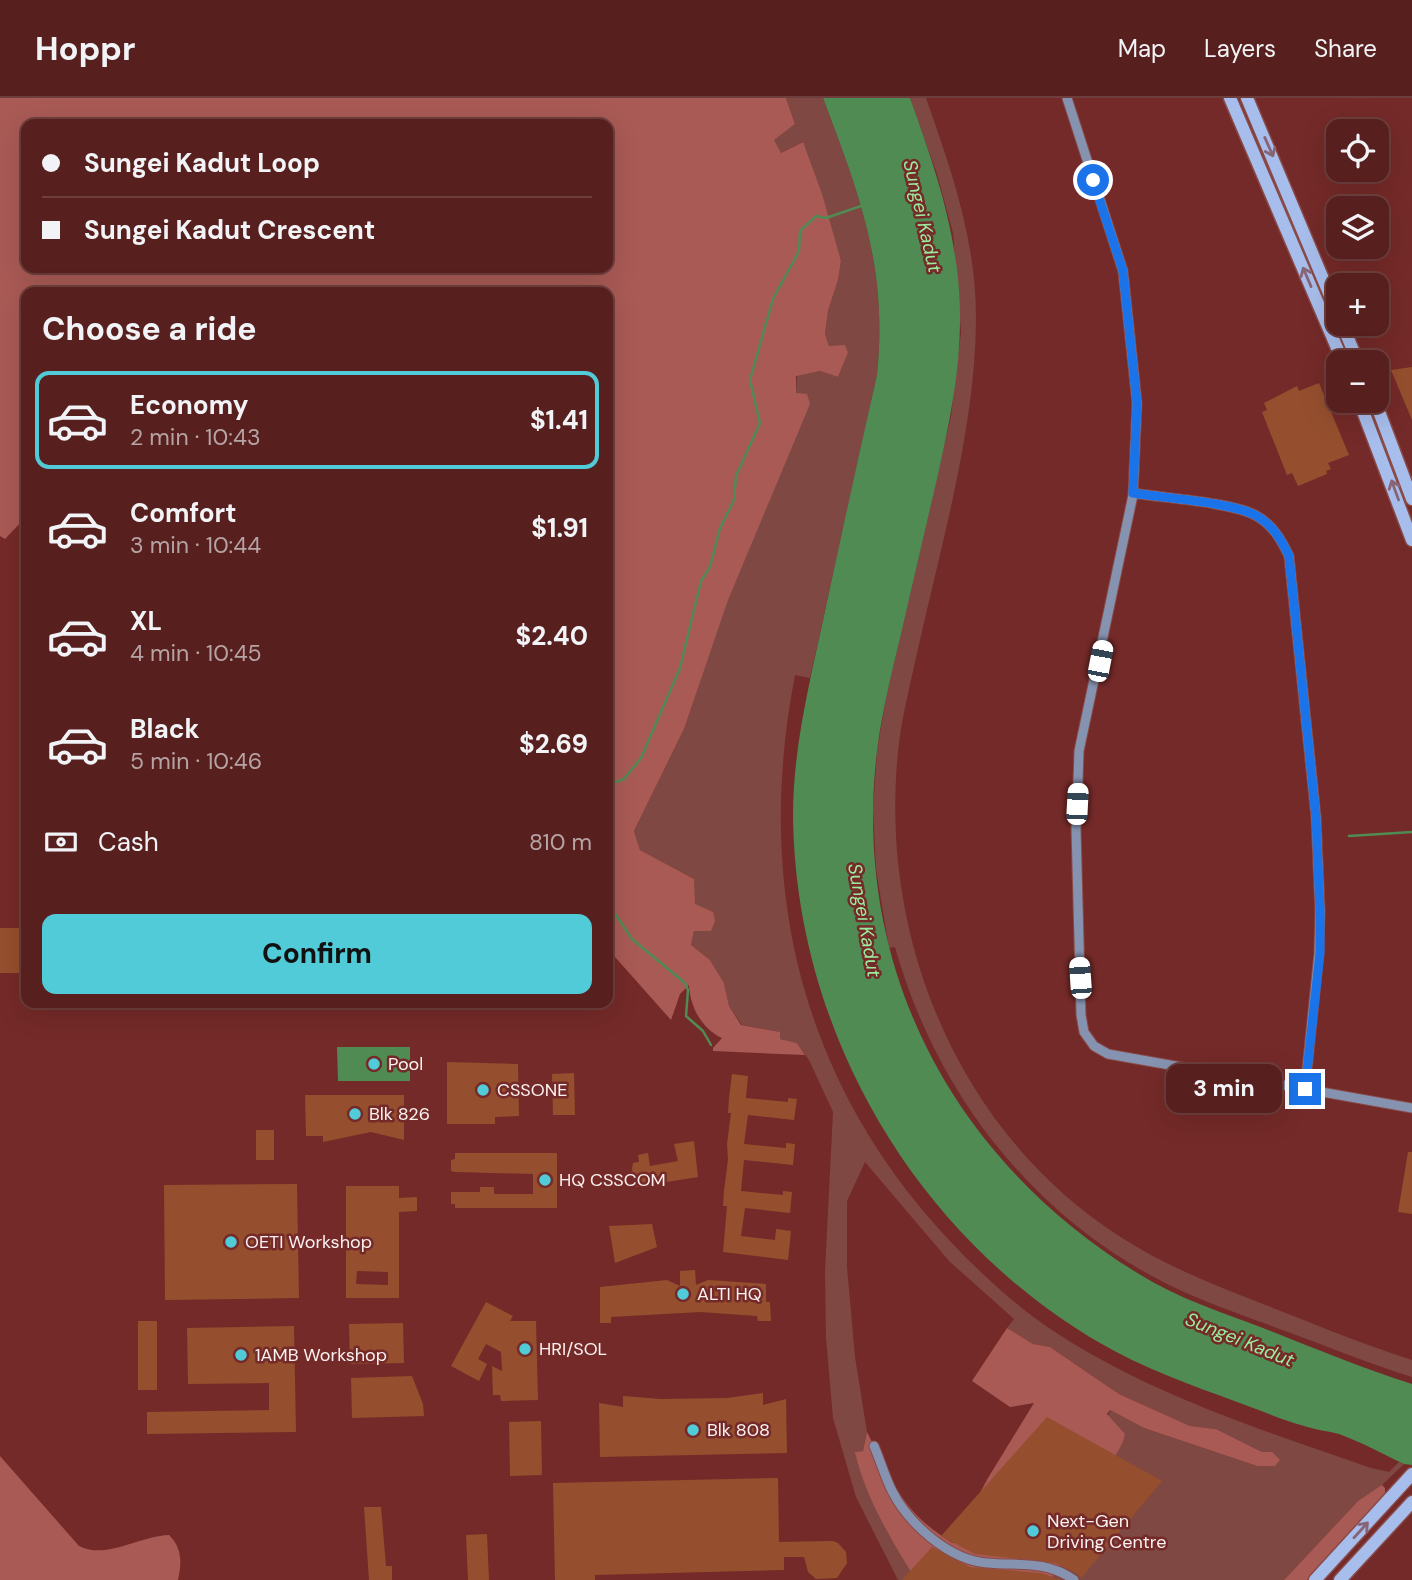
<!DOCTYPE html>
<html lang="en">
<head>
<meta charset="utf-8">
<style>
	body { margin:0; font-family:"DM Sans",sans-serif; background:#5d2827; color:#f1f3f6; height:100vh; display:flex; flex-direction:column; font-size:26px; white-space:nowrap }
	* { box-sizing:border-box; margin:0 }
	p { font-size:23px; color:#b6a3a4 }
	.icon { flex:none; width:38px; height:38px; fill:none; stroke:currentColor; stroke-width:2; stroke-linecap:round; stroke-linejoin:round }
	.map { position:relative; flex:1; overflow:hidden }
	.details { position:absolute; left:21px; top:189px; width:592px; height:721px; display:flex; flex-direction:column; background:#57201e; border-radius:14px; box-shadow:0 7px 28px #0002,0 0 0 2px #6d3e3c }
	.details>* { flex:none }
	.top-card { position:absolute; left:21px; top:21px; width:592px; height:154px; border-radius:14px; box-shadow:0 7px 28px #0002,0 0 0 2px #6d3e3c; display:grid; align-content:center; height:154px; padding:0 21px; background:#57201e }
	.buttons { position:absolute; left:1326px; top:21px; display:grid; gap:14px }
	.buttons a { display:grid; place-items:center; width:63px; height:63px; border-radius:14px; background:#57201e; box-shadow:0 7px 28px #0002,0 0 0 2px #6d3e3c; font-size:35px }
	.end { position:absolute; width:32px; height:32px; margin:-16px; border:9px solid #1a73e8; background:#fff; box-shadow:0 0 0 4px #fff }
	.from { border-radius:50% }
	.bubble { position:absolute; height:49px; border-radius:14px; background:#57201e; box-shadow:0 7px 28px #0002,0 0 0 2px #6d3e3c; font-size:23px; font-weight:700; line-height:49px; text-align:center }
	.car { position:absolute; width:21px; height:42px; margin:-21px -10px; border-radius:9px; box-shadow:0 0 5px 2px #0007; background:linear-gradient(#fff 24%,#345 0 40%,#fff 0 76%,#345 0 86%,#fff 0) }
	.top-card b { display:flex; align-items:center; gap:24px; height:66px; font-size:26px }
	.top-card b+b { border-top:2px solid #6d3e3c }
	.top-card i { width:18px; height:18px; background:#f1f3f6 }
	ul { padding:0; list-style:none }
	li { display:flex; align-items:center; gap:21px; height:98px; margin:0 14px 10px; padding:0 7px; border:4px solid transparent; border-radius:14px }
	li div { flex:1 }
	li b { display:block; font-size:26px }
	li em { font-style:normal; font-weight:700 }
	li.active { border-color:#52cbd8 }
	li>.icon { width:63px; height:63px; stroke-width:1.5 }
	h2 { padding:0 21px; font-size:32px; line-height:84px }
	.pay { display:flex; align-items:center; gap:18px; height:77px; padding:0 21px; font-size:26px }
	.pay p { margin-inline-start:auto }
	.cta { display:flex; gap:14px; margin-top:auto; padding:14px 21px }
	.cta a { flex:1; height:80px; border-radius:14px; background:#52cbd8; color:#111; font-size:28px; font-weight:700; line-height:80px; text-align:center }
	header { display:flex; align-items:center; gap:42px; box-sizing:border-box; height:98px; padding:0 35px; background:#57201e; border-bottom:2px solid #6d3e3c }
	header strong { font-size:33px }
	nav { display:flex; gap:38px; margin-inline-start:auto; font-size:24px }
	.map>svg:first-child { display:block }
	.green { fill:#7f4843 }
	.forest { fill:#a95a55; fill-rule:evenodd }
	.water { fill:#508b53 }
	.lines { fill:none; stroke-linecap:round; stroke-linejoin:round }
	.stream { stroke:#508b53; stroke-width:2.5 }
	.building { fill:#954f2e; fill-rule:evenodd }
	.street-casing { stroke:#894a48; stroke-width:11 }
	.secondary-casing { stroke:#894a48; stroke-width:15 }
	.street { stroke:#8593b0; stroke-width:9 }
	.secondary { stroke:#a7bdeb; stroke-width:12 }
	.oneway { stroke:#886576 }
	.route { stroke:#1a73e8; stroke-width:9 }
	.poi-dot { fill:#52cbd8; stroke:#742a28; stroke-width:2.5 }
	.labels { text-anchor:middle; stroke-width:5; stroke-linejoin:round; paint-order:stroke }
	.poi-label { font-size:18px; fill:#faf1f0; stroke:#742a28; text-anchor:start }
	.water-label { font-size:19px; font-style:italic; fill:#9aec9d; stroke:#742a28 }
</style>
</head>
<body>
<header>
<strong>Hoppr</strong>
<nav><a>Map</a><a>Layers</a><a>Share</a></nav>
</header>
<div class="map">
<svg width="1412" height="1482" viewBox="0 0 1412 1482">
	<rect width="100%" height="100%" fill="#742a28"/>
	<path class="green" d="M786,0H823C860,98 888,170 877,277L810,580L795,577C754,788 801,985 950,1143C982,1177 1018,1210 1058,1236C1154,1298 1265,1333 1371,1370L1389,1374L1399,1364L1404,1366L1379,1390L1358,1403L1284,1482H1050L1063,1467L1110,1312L1144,1330L1257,1368L1272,1354H1262L1216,1331L1190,1328L1119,1296L1050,1249L1033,1246L1007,1230L1014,1221L949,1163L865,1064L847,1103V1169L855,1259L867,1334L863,1353L856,1354L888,1434L916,1482H898L856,1399L833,1320L826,1240L825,1173L833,1014L809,962L797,945L780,941L779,934L742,927L729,908L724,885L710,862L691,847L694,833V781L640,752L634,733L684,631L796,295L797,277L820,273L838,279L848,255L829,248L825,236L828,213L838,182L841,163L802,44L781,55L773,42L795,26Z
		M910,0H926C951,71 976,142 976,219C976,329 941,447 917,555C910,588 901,621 898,654C879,841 959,1035 1119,1138C1168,1170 1220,1189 1273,1210C1319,1228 1365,1247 1412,1262V1279C1370,1266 1329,1249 1288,1234C1253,1221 1218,1209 1184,1194C1040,1129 937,999 895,849L889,850L876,771L873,712L877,653L886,600L951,318L961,234L953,135L937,76Z"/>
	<path class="forest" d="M0,0H786L795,26L774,42L781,55L803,44L822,96L841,163L838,182L828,213L825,236L829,248L845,247L848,255L838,279L820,273L796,278V295L807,296L810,306L728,502L684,631L634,733L640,752L694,781L695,806L713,814L715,823L711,833H694L691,847L710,862L724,885L729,908L741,927L780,934V941L797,945L805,957L713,953V950L722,940C702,931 690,909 689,887L680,896L671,922L607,850V194H26V419L5,441L0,438ZM26,26H607V170H26Z
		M1007,1230L1033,1246L1050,1249L1119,1296L1190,1328L1216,1331L1262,1354H1272L1280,1362L1275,1368H1257L1144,1330L1110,1312L1107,1316L1125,1336C1123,1349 1113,1359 1108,1370C1090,1407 1077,1452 1050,1482H916C892,1443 865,1399 855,1354L863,1353L867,1334C893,1384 902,1415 953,1445L988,1380L1034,1305L1010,1309L972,1283Z
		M0,1358L79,1448C106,1462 139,1438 169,1437C182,1450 182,1464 178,1482H0Z
		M1382,1387L1385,1390V1397L1307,1482H1284L1358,1403Z"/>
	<path class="water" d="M823,0H910C933,64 954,124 959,192C964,257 951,318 937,381C925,432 913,484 901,536C892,574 882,613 877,653C851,871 954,1063 1139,1176C1177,1200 1221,1214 1263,1230C1312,1249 1361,1270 1412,1286V1367L1404,1366C1383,1356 1361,1344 1339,1336C1328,1333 1316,1332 1304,1328C1282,1322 1260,1312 1237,1304C1191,1287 1143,1270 1100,1245C914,1137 795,932 793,717C793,648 811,579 825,513C842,434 859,356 877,277C888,170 860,98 823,0Z
		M337,949H410V983H338Z"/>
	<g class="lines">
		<path class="stream" d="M607,687L624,681L641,660L680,570L701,483L710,469L720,430L734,402L736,378L760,325L750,282L773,201L799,153L800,133L816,118L826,120L864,107
			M1349,738L1412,734
			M607,804L632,841L685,885L688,892L686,918L703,933L711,947"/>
	</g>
	<path class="building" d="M1412,269V322L1391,272Z
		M1319,285L1349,357L1328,365L1331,371L1326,373L1327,376L1298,388L1292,375L1287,377L1262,314L1267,312L1264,305L1297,288L1299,293Z
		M0,830H26V875H0Z
		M447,964L518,966L519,1018L495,1019V1026H447Z
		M574,975L575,1017H553L552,976Z
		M732,976L748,978L746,1000L788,1004V1000L797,1001L794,1022L748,1017L744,1046L786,1050V1045L795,1046L793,1067L744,1062L741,1093L783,1097V1093L792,1094L790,1115L745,1110L741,1138L775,1142L776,1131L791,1133L788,1162L723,1154L727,1108H723L724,1093L728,1061L727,1046L731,1015H728L729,1000Z
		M305,997H404V1042L371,1034L323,1044V1038H306Z
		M256,1032H274V1062H256Z
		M694,1043L698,1079L635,1089L632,1071L633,1065L639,1064L638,1057L648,1055L650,1068L678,1063L674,1046Z
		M1408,1054H1412V1116L1398,1114Z
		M455,1055H557V1110H455V1106H451V1094H480V1089H494V1096H533V1076L455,1074L451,1073V1062L455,1061Z
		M297,1086L299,1200L165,1202L164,1087Z
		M346,1088H399V1100L417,1099V1113L399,1114V1200H346ZM357,1173L388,1174V1187L356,1186Z
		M652,1126L657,1149L615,1165L609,1128Z
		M695,1172L696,1187L708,1182L766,1186V1204H770L771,1223H758L757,1218L700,1214L611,1219V1225H600V1189L667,1182L680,1188V1173Z
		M486,1204L513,1218L510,1223H536L538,1302L501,1303L500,1297H493L492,1268L502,1273L501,1254L486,1246L478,1261L487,1266L479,1283L451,1268Z
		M138,1223H157V1292H138Z
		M403,1225L404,1265L350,1266L349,1226Z
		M294,1228L296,1334L147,1336V1314L269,1312V1285L188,1286L187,1230Z
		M412,1278L423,1306L424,1318L352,1320L351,1280Z
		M763,1295V1307L786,1301L787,1355L600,1359L599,1305L623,1309V1298L661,1301L727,1300Z
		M1047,1319L1162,1383L1081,1480L1078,1476L1055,1465L975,1456L941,1438Z
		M541,1323L542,1377L510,1378L509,1324Z
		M778,1380L779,1444L833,1443L838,1445L846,1454L847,1465L837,1480L816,1481L808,1474L804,1459H784V1472L595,1477V1482H555L553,1385Z
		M364,1409H381L386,1468H392V1482H369Z
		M487,1436L489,1482H468L466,1437Z
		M932,1449L970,1469L1041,1475L1061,1482H902Z"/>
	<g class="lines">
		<g class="street-casing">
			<path id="street" d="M1067,0L1123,173L1137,305L1133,397L1079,653L1078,683L1076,731L1081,917L1084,934L1094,948L1108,956L1412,1010
				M1133,395C1163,400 1230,404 1255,417C1272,426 1281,441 1289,458L1316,719L1320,813L1319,855L1305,991
				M874,1348C880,1362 885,1379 892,1393C909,1426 949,1462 987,1465C1020,1468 1046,1462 1074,1482"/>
		</g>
		<g class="secondary-casing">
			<path id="secondary" d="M1230,0L1343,264
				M1247,0L1339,219
				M1342,226L1358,264
				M1359,303L1412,442
				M1375,303L1412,401
				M1315,1482L1412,1376
				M1340,1482L1412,1404"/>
		</g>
		<use href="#street" class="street"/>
		<use href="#secondary" class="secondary"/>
	</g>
	<defs><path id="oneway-shaft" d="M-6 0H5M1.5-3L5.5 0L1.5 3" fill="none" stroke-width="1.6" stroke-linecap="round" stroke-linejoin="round" transform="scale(1.75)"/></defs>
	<g class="oneway">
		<use href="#oneway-shaft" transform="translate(1269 49) rotate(66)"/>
		<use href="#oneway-shaft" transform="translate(1307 179) rotate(-113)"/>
		<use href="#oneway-shaft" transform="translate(1395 392) rotate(-110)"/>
		<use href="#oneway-shaft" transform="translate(1361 1432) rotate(-48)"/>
	</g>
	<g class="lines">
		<path class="route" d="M1093,82L1123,173L1137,305L1133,395C1163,400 1230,404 1255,417C1272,426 1281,441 1289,458L1316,719L1320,813V855L1305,991"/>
	</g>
	<g class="poi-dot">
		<circle cx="374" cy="966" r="7"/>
		<circle cx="483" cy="992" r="7"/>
		<circle cx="355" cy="1016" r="7"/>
		<circle cx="545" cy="1082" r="7"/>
		<circle cx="231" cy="1144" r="7"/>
		<circle cx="683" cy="1196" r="7"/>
		<circle cx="525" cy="1251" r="7"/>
		<circle cx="241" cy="1257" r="7"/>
		<circle cx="693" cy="1332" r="7"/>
		<circle cx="1033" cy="1433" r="7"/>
	</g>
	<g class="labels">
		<g class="poi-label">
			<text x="388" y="972">Pool</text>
			<text x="497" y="998">CSSONE</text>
			<text x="369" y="1022">Blk 826</text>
			<text x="559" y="1088">HQ CSSCOM</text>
			<text x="245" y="1150">OETI Workshop</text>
			<text x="697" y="1202">ALTI HQ</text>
			<text x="539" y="1257">HRI/SOL</text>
			<text x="255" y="1263">1AMB Workshop</text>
			<text x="707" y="1338">Blk 808</text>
			<text x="1047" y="1429">Next-Gen<tspan x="1047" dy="21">Driving Centre</tspan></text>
		</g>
		<g class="water-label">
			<text transform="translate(923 118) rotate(77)" y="7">Sungei Kadut</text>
			<text transform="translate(865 822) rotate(80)" y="7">Sungei Kadut</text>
			<text transform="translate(1240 1241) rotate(22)" y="7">Sungei Kadut</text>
		</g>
	</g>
</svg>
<div class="buttons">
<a><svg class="icon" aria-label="locate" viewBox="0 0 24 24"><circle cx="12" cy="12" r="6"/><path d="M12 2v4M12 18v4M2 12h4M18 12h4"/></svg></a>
<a><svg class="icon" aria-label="layers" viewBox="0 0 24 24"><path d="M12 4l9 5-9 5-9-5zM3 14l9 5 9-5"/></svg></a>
<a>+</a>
<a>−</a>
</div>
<i class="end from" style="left:1093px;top:82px"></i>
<i class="end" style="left:1305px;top:991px"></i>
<div class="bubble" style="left:1166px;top:966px;width:116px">3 min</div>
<i class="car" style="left:1100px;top:563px;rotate:11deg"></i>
<i class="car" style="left:1077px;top:706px;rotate:3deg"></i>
<i class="car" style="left:1080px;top:880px;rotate:356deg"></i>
<div class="top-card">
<b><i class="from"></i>Sungei Kadut Loop</b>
<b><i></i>Sungei Kadut Crescent</b>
</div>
<section class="details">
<h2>Choose a ride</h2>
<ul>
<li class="active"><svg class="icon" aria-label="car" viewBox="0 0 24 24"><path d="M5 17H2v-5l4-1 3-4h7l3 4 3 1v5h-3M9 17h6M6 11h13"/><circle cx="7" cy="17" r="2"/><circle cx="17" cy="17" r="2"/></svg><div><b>Economy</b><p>2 min · 10:43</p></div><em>$1.41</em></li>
<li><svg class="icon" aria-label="car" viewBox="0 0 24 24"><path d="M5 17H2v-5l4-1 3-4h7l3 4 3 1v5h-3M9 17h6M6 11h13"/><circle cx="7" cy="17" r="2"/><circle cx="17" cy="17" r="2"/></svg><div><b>Comfort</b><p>3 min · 10:44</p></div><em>$1.91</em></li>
<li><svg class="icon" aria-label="car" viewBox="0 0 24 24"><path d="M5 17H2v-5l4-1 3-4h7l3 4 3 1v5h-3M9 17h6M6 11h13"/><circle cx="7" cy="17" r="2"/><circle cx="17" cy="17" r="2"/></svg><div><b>XL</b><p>4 min · 10:45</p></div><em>$2.40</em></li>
<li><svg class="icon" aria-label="car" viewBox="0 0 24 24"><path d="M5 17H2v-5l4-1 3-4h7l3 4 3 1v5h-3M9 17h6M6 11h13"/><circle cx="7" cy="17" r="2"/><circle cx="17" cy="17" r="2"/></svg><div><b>Black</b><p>5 min · 10:46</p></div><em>$2.69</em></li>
</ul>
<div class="pay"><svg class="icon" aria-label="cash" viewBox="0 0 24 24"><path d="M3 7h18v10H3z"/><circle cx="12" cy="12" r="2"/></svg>Cash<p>810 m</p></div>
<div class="cta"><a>Confirm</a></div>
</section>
</div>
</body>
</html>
